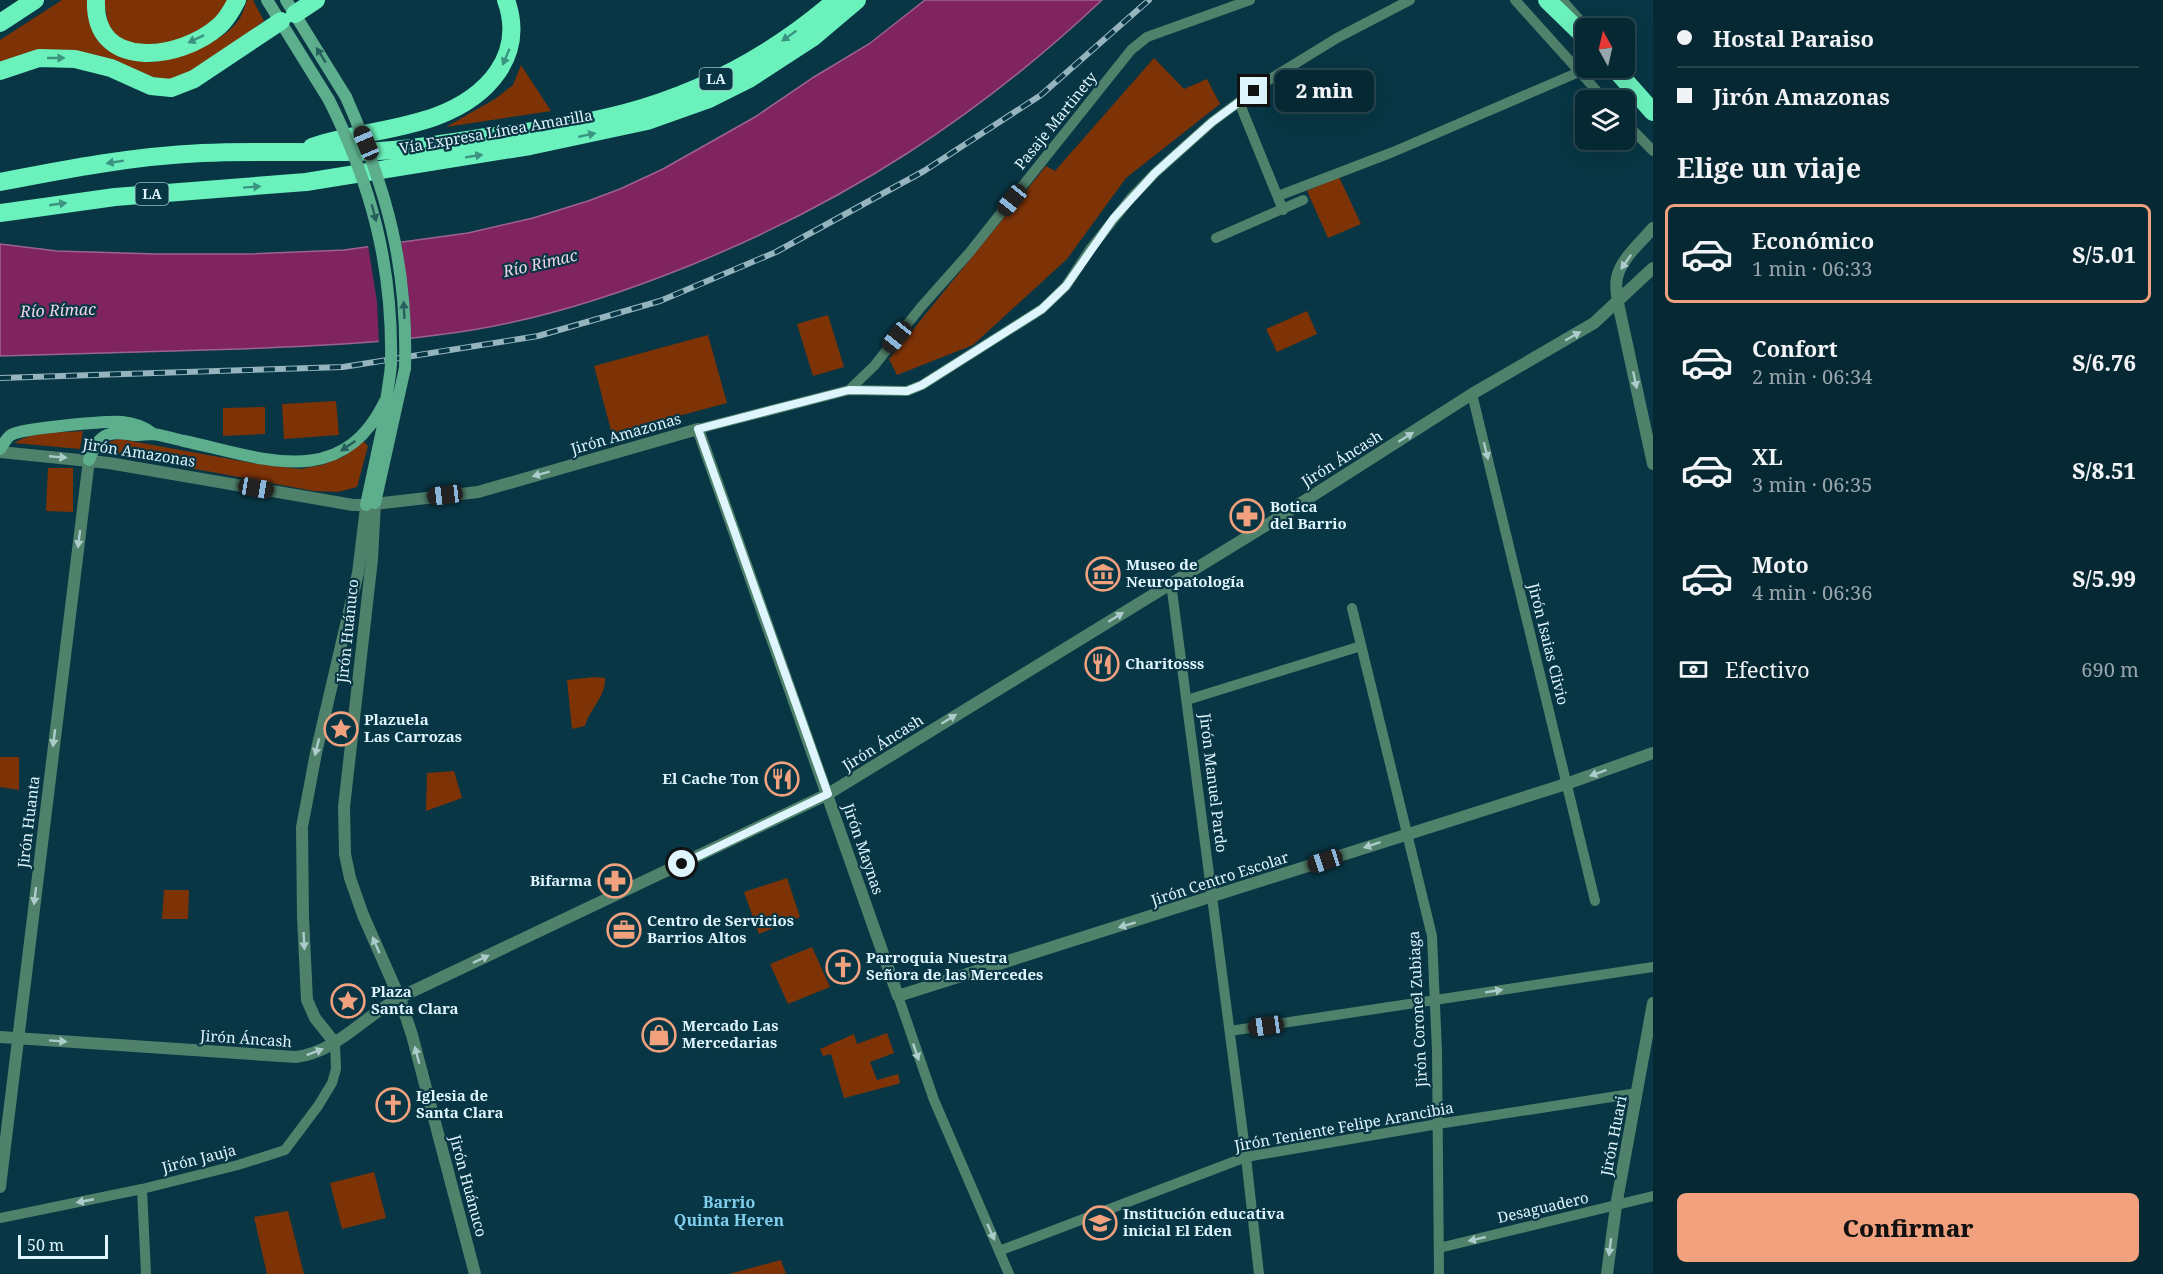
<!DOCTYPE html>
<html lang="es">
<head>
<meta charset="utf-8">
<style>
	body { margin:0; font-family:"Noto Serif",serif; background:#14343f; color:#f1f3f6; height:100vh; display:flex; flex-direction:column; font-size:22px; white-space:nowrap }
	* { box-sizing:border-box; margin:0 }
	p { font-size:20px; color:#98a6ac }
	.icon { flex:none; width:33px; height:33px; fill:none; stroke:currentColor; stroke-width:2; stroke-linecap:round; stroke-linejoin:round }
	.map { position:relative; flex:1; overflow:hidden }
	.drawer { display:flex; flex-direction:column; background:#062833; width:510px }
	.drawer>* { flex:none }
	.top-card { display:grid; align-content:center; height:132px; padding:0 24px; background:#062833 }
	.needle { width:39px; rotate:352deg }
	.fabs { position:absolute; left:1575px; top:18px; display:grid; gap:12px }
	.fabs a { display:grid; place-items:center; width:60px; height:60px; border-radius:9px; background:#062833; box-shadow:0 6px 24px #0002,0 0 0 2px #27444e; font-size:30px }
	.scale { position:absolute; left:18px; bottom:15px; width:90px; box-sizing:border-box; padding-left:6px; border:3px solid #def5fe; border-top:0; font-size:16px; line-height:21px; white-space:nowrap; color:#def5fe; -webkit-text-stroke:4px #083644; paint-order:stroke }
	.end { position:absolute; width:27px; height:27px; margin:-14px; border:8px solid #def5fe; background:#111; box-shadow:0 0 0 3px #111 }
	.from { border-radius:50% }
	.bubble { position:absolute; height:42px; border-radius:9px; background:#062833; box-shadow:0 6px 24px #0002,0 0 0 2px #27444e; font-size:20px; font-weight:800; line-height:42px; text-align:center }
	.car { position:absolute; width:18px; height:36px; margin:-18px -9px; border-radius:8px; box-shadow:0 0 4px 2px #0007; background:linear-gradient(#222 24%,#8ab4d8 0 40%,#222 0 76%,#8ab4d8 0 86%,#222 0) }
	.top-card b { display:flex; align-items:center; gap:21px; height:57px; font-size:22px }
	.top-card b+b { border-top:2px solid #27444e }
	.top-card i { width:15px; height:15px; background:#f1f3f6 }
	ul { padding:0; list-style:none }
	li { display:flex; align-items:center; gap:18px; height:99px; margin:0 12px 9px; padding:0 12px; border:3px solid transparent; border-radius:9px }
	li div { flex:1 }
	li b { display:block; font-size:22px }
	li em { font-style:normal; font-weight:800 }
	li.selected { border-color:#f1a17d }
	li>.icon { width:54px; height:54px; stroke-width:1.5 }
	h2 { padding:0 24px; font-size:27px; line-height:72px }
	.pay { display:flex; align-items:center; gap:15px; height:66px; padding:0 24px; font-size:22px }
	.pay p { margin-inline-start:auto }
	.cta { display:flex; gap:12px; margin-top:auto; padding:12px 24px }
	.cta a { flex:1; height:69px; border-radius:9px; background:#f1a17d; color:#111; font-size:24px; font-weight:800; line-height:69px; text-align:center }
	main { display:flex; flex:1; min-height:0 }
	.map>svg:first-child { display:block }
	.green { fill:#7e3307 }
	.water { fill:#802460; stroke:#9c638f; stroke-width:1.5 }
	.pier { fill:#083644 }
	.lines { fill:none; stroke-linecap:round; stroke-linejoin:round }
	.minor { stroke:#50816b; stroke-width:10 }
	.tertiary { stroke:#50816b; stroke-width:12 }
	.secondary { stroke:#5dae8c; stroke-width:12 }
	.motorway { stroke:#6bf1bc; stroke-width:18 }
	.rail-casing { stroke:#95b4be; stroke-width:6 }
	.rail { stroke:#083644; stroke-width:4; stroke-dasharray:11; stroke-linecap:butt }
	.secondary-bridge { stroke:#5dae8c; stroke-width:12 }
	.oneway { fill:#3a9480 }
	.oneway2 { fill:#26605d }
	.oneway3 { fill:#accccb }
	.route { stroke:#def5fe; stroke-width:8 }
	.labels { text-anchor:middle; stroke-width:4.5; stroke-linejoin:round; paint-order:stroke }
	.shield { fill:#083644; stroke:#9ebcc6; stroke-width:1.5 }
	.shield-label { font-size:14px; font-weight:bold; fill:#def5fe }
	.street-label { font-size:15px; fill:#def5fe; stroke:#083644 }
	.poi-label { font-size:15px; font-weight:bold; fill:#def5fe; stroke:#083644; text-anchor:start }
	.water-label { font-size:16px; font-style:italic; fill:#efd5e3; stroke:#083644 }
	.neighbourhood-label { font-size:16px; font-weight:bold; fill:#7fceec; stroke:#083644 }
</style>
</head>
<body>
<main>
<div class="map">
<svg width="1653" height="1274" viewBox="0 0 1653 1274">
	<rect width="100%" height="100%" fill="#083644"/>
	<path class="green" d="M62,0H90L125,58C134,59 144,63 153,62C180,58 225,42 240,18C243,13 245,6 247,0H253L264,21L200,68L164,83L124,65L0,64V40Z
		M104,0H230L216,21L168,46L131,48L109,30Z
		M1154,58L1184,89L1207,79L1220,104L1126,178L1067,259L973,345L897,375L889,359L1046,166L1055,171Z
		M521,65L551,111L446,127L495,99L513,85Z
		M1339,177L1361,224L1328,238L1307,191Z
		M1307,311L1317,334L1277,352L1266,329Z
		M828,315L844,367L813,376L797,324Z
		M708,335L727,403L612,434L594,366Z
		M336,401L339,435L284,439L282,404Z
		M265,407V434L223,436V408Z
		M83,431L80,449L14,443C34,431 60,433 83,431Z
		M120,439L258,464L300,469L322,465L343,457L363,441L368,446L357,487L338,492L314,491L98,451L107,442Z
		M48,468H73V512L46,511Z
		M594,677L605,678C606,697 590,708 585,726L572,729L567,680Z
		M0,757H19V790L0,787Z
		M454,771L462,798L426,811L427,773Z
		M787,878L800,917L759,934L744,892Z
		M164,890H189L188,919H162Z
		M812,947L830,987L788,1004L770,964Z
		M887,1033L894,1053L870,1062L877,1080L898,1074L900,1082L898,1084L844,1098L831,1054L823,1056L820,1049L854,1034L857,1044Z
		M374,1172L386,1218L342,1229L330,1183Z
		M288,1211L304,1274H267L254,1217Z
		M781,1260L786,1274H729Z"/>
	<path class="water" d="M925,0H1102C979,116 848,201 691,265C610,298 525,325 437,335C372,344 306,346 240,349C160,352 80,354 0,356V244L57,251L156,254H247L344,250L468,233L533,218L588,201L620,189L663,169L755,117L814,77L869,44Z"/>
	<path class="pier" d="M401,240L409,298L410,341L379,344L377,302L368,245Z"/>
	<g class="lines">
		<path class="minor" d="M1515,0L1605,100
			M1562,0L1585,26
			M1620,100L1630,95L1639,96
			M1239,102L1283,210
			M1624,121L1653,151
			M1278,196L1393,152L1579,72
			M1216,238L1303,200
			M849,390L874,366L921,307L969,253L1131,50L1147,37L1250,0
			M1472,394L1595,901
			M698,429L849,390L907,391L922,385L1042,309L1066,286L1091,248L1130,199L1155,173L1212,122L1267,81L1337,38L1410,0
			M1171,583L1246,1157L1259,1274
			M1352,608L1432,936L1437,1051L1439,1274
			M1187,700L1361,646
			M898,996L934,1100L1009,1274
			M1230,1031L1653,967
			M142,1189L146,1274
			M0,1218L142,1189L238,1165L285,1150L318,1106L332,1083L336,1069L335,1043
			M1439,1248L1653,1196
			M999,1251L1246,1157L1438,1124L1637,1093"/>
		<path class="tertiary" d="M1653,228C1641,242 1620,260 1617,278C1615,286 1617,295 1618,303L1653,464
			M0,452L109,463L353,505H366L478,492L698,429L898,996L1566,784L1653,753
			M375,503L372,559L344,807L345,854L350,878L363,915L400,999L412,1035L475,1274
			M0,1037L296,1057C333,1052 356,1025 386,1006C394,1001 403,997 411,992L828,794L1265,526L1472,394L1594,323L1653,268
			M335,1043L315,1018L307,1000L303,917L302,827L316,753L358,573L366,508
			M0,1187L89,460
			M1607,1274L1616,1206L1653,1003"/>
		<path class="secondary" d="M267,0L329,100
			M286,0L346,97
			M0,449C3,445 7,437 11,435C22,428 107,421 122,422C133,423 144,427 152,433
			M89,460C93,450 97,439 107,435C117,431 125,434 134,435C141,435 147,434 153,434C163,435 174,439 184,441C260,457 341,493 385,401
			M375,503L405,368
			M366,505L385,416C385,398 390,382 391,364"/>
		<path class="motorway" d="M96,0C93,72 181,60 219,26C227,19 232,10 237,0
			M1547,0L1586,38
			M295,14L316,0
			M0,23L35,0
			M1614,68L1653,112
			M0,71L39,58L75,59L111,68L151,86L171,88L194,79L281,21
			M312,147C353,133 397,131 437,116C487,97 526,56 506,0
			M0,182C67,169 134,156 202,153C261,150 320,154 379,151C415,149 451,142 487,137C533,131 580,125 625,113C703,92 775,53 836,0
			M0,213L115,197L306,182L530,146L647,121L709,99L749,79L812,38L857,0"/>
		<g class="rail-casing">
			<path id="rail" d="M0,378L343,367L538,336L660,301L776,252L924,171L1041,95L1149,0"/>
		</g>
		<use href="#rail" class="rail"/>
		<path class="secondary-bridge" d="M346,97C387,190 408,266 405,368
			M329,100C372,186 393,268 391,364"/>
	</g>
	<defs><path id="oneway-solid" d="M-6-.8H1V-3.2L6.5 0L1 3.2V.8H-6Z" transform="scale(1.5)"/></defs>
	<g class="oneway">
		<use href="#oneway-solid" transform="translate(789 36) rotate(145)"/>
		<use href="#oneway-solid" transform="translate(196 39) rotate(154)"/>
		<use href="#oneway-solid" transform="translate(506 57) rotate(113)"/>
		<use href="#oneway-solid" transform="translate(56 58)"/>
		<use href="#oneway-solid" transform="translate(587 135) rotate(-12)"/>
		<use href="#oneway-solid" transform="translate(474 156) rotate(-9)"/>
		<use href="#oneway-solid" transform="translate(115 162) rotate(171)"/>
		<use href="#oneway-solid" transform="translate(252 187) rotate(-4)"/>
		<use href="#oneway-solid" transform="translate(58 204) rotate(-8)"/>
	</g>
	<g class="oneway2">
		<use href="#oneway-solid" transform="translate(321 55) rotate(-122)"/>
		<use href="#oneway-solid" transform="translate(374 213) rotate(75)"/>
		<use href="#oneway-solid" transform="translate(404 310) rotate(-93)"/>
		<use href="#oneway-solid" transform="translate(348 446) rotate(146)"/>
	</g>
	<g class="oneway3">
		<use href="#oneway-solid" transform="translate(1626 262) rotate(125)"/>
		<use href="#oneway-solid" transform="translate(1573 336) rotate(-30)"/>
		<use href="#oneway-solid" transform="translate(1635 380) rotate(78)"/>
		<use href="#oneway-solid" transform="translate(1406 437) rotate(-32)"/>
		<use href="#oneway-solid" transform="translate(1486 451) rotate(76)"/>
		<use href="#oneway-solid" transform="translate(58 457) rotate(5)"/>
		<use href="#oneway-solid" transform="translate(541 474) rotate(165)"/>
		<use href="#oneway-solid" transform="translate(79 539) rotate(97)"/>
		<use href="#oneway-solid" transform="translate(1116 617) rotate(-32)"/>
		<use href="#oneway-solid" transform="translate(949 719) rotate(-32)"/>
		<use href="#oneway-solid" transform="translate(54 738) rotate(97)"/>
		<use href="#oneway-solid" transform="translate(317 747) rotate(104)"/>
		<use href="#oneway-solid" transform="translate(1598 773) rotate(160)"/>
		<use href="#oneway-solid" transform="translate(1372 845) rotate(162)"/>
		<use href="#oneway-solid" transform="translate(35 896) rotate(97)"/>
		<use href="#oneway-solid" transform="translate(1127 925) rotate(163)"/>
		<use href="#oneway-solid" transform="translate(304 941) rotate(87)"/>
		<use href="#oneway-solid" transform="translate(376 945) rotate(-113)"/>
		<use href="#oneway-solid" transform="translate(481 959) rotate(-25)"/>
		<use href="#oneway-solid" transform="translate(1494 991) rotate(-9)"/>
		<use href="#oneway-solid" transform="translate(58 1041) rotate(4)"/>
		<use href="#oneway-solid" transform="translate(315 1052) rotate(-21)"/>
		<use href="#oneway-solid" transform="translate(916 1052) rotate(71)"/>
		<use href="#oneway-solid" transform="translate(417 1055) rotate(-105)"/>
		<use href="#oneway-solid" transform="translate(85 1201) rotate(169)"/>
		<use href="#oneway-solid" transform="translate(991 1232) rotate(66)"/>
		<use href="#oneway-solid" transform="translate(1477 1239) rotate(167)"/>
		<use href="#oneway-solid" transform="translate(1610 1247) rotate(97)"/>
	</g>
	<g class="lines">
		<path class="route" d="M682,864L828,794L698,429L849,390L907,391L922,385L1042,309L1066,286L1113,219L1155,173L1212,122L1254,91"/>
	</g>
	<defs>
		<g id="pharmacy-ring" transform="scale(1.725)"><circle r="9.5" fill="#083644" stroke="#f1a17d" stroke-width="1.5"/><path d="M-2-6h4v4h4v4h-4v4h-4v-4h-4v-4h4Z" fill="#f1a17d"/></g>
		<g id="museum-ring" transform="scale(1.725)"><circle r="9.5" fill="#083644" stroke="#f1a17d" stroke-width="1.5"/><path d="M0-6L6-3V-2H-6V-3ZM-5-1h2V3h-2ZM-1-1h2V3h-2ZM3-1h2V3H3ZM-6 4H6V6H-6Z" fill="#f1a17d"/></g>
		<g id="restaurant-ring" transform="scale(1.725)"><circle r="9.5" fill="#083644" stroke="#f1a17d" stroke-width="1.5"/><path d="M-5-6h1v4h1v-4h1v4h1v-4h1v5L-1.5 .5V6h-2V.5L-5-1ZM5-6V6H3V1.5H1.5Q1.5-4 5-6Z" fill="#f1a17d"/></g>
		<g id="sight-ring" transform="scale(1.725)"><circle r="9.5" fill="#083644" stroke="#f1a17d" stroke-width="1.5"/><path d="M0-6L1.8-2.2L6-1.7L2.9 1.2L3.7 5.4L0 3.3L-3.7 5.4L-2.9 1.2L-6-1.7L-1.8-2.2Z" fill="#f1a17d"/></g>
		<g id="office-ring" transform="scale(1.725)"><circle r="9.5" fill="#083644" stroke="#f1a17d" stroke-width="1.5"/><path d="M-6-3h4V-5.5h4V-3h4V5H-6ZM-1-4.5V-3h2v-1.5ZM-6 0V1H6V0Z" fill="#f1a17d"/></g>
		<g id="church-ring" transform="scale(1.725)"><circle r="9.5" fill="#083644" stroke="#f1a17d" stroke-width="1.5"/><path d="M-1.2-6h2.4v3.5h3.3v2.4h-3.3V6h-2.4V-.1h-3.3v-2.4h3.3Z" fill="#f1a17d"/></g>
		<g id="shop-ring" transform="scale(1.725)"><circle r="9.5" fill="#083644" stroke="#f1a17d" stroke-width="1.5"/><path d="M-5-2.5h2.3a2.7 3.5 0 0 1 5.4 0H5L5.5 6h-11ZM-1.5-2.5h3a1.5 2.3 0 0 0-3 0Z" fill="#f1a17d"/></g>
		<g id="school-ring" transform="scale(1.725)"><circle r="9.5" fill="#083644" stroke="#f1a17d" stroke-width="1.5"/><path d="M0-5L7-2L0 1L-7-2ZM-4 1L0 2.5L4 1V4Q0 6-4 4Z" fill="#f1a17d"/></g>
	</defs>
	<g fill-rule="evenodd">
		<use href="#pharmacy-ring" x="1247" y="516"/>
		<use href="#museum-ring" x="1103" y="574"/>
		<use href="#restaurant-ring" x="1102" y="664"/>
		<use href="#sight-ring" x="341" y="729"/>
		<use href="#restaurant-ring" x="782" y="779"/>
		<use href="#pharmacy-ring" x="615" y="881"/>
		<use href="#office-ring" x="624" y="930"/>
		<use href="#church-ring" x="843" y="967"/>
		<use href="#sight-ring" x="348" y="1001"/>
		<use href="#shop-ring" x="659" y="1035"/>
		<use href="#church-ring" x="393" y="1105"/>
		<use href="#school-ring" x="1100" y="1223"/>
	</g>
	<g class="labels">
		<g class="shield">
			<rect x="699.5" y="68" width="33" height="22" rx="4.5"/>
			<rect x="135.5" y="183" width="33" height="22" rx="4.5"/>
		</g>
		<g class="shield-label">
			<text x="716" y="84">LA</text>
			<text x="152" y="199">LA</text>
		</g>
		<g class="street-label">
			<text transform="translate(1056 121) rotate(-51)" y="5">Pasaje Martinety</text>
			<text transform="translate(496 132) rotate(-10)" y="5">Vía Expresa Línea Amarilla</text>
			<text transform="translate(626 434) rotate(-16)" y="5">Jirón Amazonas</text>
			<text transform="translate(139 453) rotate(9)" y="5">Jirón Amazonas</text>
			<text transform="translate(1342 459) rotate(-32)" y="5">Jirón Áncash</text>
			<text transform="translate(348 631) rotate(-84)" y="5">Jirón Huánuco</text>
			<text transform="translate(1548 644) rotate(76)" y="5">Jirón Isaias Clivio</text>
			<text transform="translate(883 743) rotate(-32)" y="5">Jirón Áncash</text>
			<text transform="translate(1213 783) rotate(83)" y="5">Jirón Manuel Pardo</text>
			<text transform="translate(29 822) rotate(-83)" y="5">Jirón Huanta</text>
			<text transform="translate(863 849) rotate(71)" y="5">Jirón Maynas</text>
			<text transform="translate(1220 879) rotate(-18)" y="5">Jirón Centro Escolar</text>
			<text transform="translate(1418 1009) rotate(-93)" y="5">Jirón Coronel Zubiaga</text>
			<text transform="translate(246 1039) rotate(4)" y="5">Jirón Áncash</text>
			<text transform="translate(1344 1127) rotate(-10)" y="5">Jirón Teniente Felipe Arancibia</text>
			<text transform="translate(1614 1136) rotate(-79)" y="5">Jirón Huari</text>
			<text transform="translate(199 1159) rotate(-14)" y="5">Jirón Jauja</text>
			<text transform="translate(468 1186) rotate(75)" y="5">Jirón Huánuco</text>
			<text transform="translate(1543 1208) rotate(-13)" y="5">Desaguadero</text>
		</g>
		<g class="poi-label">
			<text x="1270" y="512">Botica<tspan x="1270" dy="17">del Barrio</tspan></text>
			<text x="1126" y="570">Museo de<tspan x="1126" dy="17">Neuropatología</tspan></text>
			<text x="1125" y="669">Charitosss</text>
			<text x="364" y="725">Plazuela<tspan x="364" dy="17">Las Carrozas</tspan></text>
			<text x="759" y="784" text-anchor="end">El Cache Ton</text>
			<text x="592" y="886" text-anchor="end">Bifarma</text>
			<text x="647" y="926">Centro de Servicios<tspan x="647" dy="17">Barrios Altos</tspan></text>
			<text x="866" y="963">Parroquia Nuestra<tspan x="866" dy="17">Señora de las Mercedes</tspan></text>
			<text x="371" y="997">Plaza<tspan x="371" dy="17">Santa Clara</tspan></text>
			<text x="682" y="1031">Mercado Las<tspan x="682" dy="17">Mercedarias</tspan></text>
			<text x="416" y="1101">Iglesia de<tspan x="416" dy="17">Santa Clara</tspan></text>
			<text x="1123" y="1219">Institución educativa<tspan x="1123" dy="17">inicial El Eden</tspan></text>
		</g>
		<g class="water-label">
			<text transform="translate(540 263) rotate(-13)" y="6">Río Rímac</text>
			<text transform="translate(58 310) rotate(-2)" y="6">Río Rímac</text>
		</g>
		<g class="neighbourhood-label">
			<text x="729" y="1208">Barrio<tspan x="729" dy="18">Quinta Heren</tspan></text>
		</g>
	</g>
</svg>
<div class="fabs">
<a><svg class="needle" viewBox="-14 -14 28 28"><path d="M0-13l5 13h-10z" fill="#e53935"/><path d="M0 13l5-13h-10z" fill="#98a6ac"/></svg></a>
<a><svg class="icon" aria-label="layers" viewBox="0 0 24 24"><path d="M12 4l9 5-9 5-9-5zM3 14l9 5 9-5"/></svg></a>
</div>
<div class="scale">50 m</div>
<i class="end from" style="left:682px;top:864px"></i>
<i class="end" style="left:1254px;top:91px"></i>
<div class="bubble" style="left:1275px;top:70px;width:99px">2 min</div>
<i class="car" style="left:366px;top:143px;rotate:337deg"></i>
<i class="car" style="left:1012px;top:200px;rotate:219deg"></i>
<i class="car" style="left:897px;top:337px;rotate:219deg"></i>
<i class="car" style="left:256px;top:488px;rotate:100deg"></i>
<i class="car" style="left:445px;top:495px;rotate:263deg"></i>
<i class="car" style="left:1325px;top:861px;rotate:252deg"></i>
<i class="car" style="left:1266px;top:1026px;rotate:262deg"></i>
</div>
<section class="drawer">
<div class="top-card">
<b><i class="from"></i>Hostal Paraiso</b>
<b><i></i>Jirón Amazonas</b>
</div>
<h2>Elige un viaje</h2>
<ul>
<li class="selected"><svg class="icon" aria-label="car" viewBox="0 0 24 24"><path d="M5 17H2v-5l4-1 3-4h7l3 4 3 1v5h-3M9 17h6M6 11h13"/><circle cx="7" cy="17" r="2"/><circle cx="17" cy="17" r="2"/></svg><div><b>Económico</b><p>1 min · 06:33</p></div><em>S/5.01</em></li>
<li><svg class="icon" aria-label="car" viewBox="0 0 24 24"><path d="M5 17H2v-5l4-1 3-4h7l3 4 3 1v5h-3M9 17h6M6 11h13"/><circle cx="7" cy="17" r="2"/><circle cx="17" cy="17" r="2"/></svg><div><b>Confort</b><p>2 min · 06:34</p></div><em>S/6.76</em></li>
<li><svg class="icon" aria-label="car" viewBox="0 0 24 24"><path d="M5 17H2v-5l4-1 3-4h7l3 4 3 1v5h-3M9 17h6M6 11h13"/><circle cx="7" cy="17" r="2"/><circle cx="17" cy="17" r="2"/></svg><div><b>XL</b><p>3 min · 06:35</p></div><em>S/8.51</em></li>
<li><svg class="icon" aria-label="car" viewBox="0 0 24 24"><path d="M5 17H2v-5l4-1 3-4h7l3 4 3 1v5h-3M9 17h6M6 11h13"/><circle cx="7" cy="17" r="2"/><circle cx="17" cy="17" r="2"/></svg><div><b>Moto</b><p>4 min · 06:36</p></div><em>S/5.99</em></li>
</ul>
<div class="pay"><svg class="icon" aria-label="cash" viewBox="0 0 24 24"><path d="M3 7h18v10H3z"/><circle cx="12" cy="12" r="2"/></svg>Efectivo<p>690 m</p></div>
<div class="cta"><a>Confirmar</a></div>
</section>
</main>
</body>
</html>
